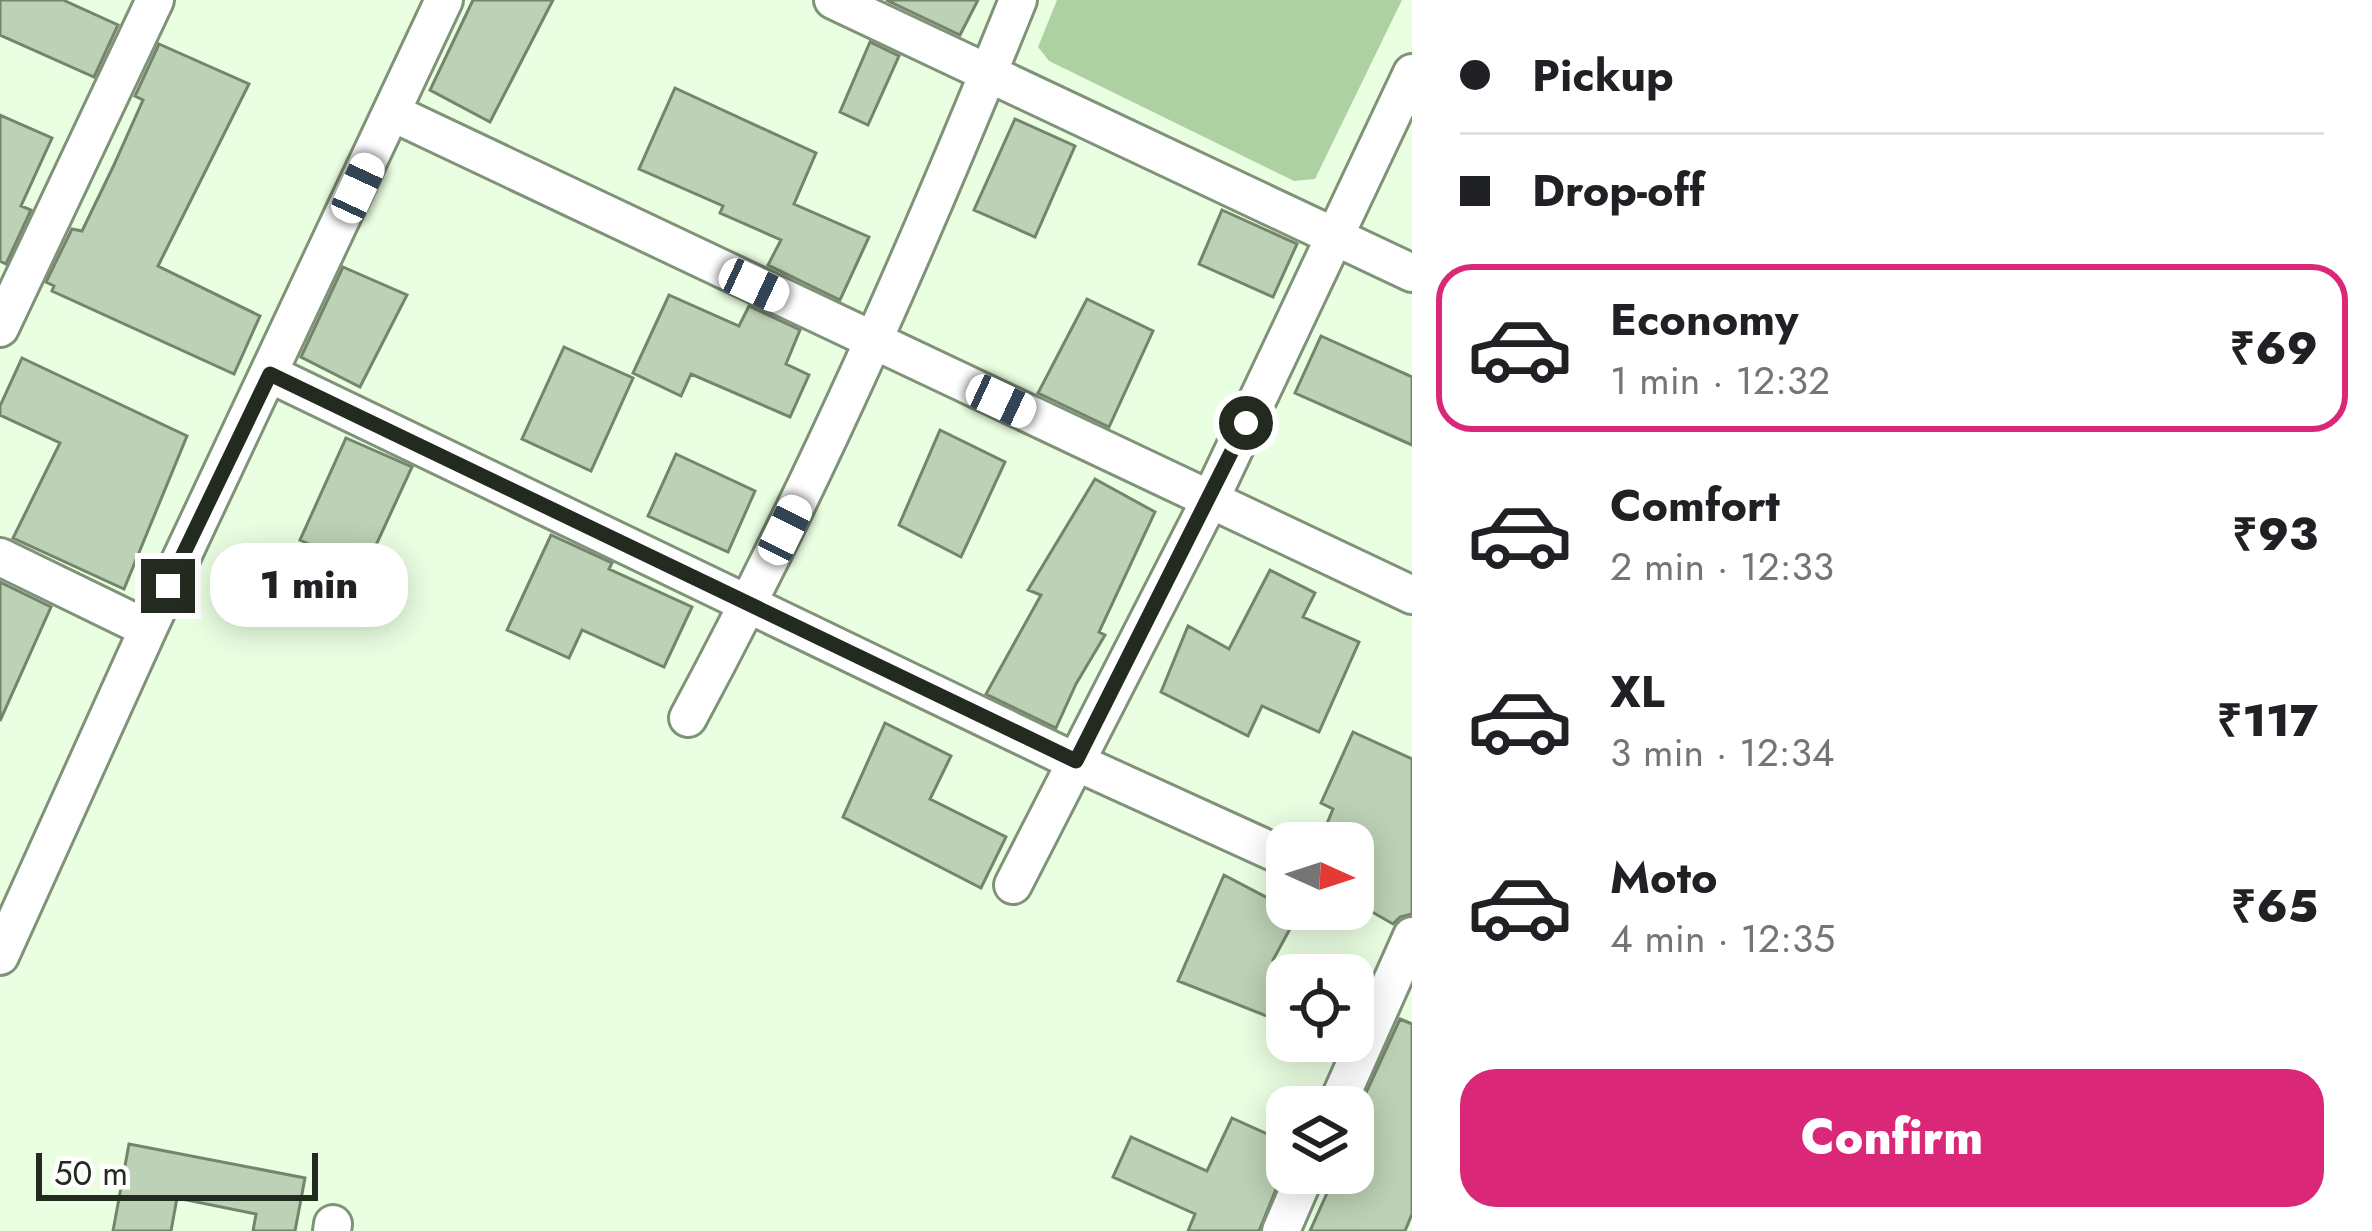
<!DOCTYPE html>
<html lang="en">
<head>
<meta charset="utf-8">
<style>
	body { margin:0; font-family:Jost,sans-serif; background:#f6f6f6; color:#202124; height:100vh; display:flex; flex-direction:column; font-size:45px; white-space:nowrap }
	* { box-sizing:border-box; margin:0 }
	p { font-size:39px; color:#757577 }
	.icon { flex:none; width:66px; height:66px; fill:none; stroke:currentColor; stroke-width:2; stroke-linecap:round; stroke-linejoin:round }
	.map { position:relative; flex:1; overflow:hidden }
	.side { display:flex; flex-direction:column; background:#fff; width:960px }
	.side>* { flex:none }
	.hud { display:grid; align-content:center; height:264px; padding:0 48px; background:#fff }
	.needle { width:78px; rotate:93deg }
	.buttons { position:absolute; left:1266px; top:822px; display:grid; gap:24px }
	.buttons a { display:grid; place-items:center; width:108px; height:108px; border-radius:24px; background:#fff; box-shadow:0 6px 30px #0003; font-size:60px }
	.scale { position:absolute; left:36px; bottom:30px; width:282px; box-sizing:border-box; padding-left:12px; border:6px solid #232b20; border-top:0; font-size:33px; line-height:42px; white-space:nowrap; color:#232b20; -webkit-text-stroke:9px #fff; paint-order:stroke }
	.end { position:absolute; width:54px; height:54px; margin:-27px; border:15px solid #232b20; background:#fff; box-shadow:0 0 0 6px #fff }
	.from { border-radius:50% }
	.bubble { position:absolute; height:84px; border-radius:36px; background:#fff; box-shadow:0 6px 30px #0003; font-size:39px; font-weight:800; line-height:84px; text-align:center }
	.car { position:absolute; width:36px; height:72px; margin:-36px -18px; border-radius:15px; box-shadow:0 0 9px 3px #0007; background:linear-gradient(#fff 24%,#345 0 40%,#fff 0 76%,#345 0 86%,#fff 0) }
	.hud b { display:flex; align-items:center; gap:42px; height:114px; font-size:45px }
	.hud b+b { border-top:3px solid #e0e0e0 }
	.hud i { width:30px; height:30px; background:#202124 }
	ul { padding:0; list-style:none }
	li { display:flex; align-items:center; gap:36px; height:168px; margin:0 24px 18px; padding:0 24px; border:6px solid transparent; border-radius:36px }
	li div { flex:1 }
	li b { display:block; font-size:45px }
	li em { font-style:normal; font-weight:800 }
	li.current { border-color:#db2777 }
	li>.icon { width:108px; height:108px; stroke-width:1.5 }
	.button { display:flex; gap:24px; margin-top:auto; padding:24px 48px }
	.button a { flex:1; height:138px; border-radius:36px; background:#db2777; color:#fff; font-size:48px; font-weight:800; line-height:138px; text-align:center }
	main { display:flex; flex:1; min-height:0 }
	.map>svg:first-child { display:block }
	.green { fill:#add1a1 }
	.building { fill:#bcd1b5; stroke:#73856c; stroke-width:3 }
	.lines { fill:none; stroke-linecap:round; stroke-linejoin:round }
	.minor-casing { stroke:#7f9379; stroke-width:42 }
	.minor { stroke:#fff; stroke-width:36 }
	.route { stroke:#232b20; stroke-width:15 }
</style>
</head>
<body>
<main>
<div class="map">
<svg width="1412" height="1231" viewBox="0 0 1412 1231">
	<rect width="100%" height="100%" fill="#eaffe2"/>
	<path class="green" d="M1057,0H1402L1315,179L1294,181L1049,61L1038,47Z"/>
	<path class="building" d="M0,0H63L118,25L94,77L0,35Z
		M473,0H553L490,122L430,90Z
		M886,0H978L960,35Z
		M870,42L899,56L868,125L840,112Z
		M159,44L249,84L158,266L260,316L234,374L52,291L54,286L46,282L72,229L82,231L113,167L143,100L135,96Z
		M675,88L816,153L794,204L869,237L840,300L768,265L781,240L720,213L723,206L639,169Z
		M0,115L52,138L21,206L31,210L6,264L0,261Z
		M1015,119L1075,146L1035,237L974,210Z
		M1222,210L1297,244L1273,297L1199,264Z
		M343,267L407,295L360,387L301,357Z
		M669,295L739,326L749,306L800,330L786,364L809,375L790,417L691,374L681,396L633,373Z
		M1087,299L1153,331L1109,427L1038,393Z
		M1321,336L1412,377V445L1295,393Z
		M564,347L633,378L591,471L522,439Z
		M22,358L187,436L124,589L13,538L60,443L0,415V406Z
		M940,430L1005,462L961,557L899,525Z
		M346,438L412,467L365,569L300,540Z
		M676,454L755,491L728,552L648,516Z
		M1095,479L1155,512L1099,632L1105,635L1076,684L1056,728L986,694L1041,595L1028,590Z
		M551,535L612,563L609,569L692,607L664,667L582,630L569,658L507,630Z
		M1270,570L1315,593L1303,617L1359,642L1319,732L1262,706L1248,736L1161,692L1188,626L1229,649Z
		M0,582L51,607L0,721Z
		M885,723L951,756L930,799L1006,837L981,888L843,817Z
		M1353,732L1412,759V914L1400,917L1393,924L1353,901V843H1319L1333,809L1321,803Z
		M1224,875L1298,914L1273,960L1287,967V1024L1178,981Z
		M1400,1019L1412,1024V1214L1405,1231H1310L1332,1182L1353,1191V1121Z
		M1232,1118L1287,1143V1162L1259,1231H1188L1195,1214L1113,1177L1131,1137L1207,1171Z
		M129,1144L305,1178L295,1231H253L256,1214L177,1198L171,1231H113Z"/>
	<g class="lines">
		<g class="minor-casing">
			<path id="minor" d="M833,0L1412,273
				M393,113L1412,595
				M0,328L155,0
				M270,374L1076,762L1287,858
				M0,557L148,629
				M688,718C813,486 919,245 1018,0
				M1013,885L1211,498L1412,73
				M0,956L148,629L444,0
				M1336,1107L1412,936
				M332,1231L333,1224
				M1281,1231L1306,1173"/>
		</g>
		<use href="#minor" class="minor"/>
	</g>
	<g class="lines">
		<path class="route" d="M168,586L270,374L1076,761L1246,423"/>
	</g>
</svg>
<div class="buttons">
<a><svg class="needle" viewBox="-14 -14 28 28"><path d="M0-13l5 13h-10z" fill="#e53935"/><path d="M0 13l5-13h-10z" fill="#757577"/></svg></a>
<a><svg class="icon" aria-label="locate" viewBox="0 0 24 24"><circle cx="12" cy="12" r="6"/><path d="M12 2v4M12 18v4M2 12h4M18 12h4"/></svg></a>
<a><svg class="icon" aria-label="layers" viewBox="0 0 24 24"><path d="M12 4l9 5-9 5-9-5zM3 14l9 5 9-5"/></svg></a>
</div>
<div class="scale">50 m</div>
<i class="end from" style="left:1246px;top:423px"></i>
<i class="end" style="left:168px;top:586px"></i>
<div class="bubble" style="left:210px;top:543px;width:198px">1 min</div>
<i class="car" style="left:358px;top:188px;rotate:25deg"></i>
<i class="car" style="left:754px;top:285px;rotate:115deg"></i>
<i class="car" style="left:1001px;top:401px;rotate:115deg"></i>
<i class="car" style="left:785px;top:530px;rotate:26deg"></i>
</div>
<section class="side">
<div class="hud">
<b><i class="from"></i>Pickup</b>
<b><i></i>Drop-off</b>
</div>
<ul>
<li class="current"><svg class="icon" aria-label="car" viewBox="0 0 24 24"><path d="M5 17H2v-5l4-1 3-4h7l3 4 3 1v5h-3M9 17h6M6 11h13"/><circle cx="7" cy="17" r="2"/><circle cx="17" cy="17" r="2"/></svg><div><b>Economy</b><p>1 min · 12:32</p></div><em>₹69</em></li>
<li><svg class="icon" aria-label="car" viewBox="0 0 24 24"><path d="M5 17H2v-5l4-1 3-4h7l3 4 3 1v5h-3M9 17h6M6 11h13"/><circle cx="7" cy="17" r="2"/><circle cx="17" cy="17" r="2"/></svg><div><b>Comfort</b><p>2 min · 12:33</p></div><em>₹93</em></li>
<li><svg class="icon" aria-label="car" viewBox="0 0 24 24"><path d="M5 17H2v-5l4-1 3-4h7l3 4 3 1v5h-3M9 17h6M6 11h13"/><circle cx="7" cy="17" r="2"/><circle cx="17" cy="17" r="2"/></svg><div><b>XL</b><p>3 min · 12:34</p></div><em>₹117</em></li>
<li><svg class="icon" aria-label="car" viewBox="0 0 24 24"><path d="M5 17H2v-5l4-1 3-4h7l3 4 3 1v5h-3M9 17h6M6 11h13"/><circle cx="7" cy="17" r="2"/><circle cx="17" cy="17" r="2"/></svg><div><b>Moto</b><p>4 min · 12:35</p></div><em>₹65</em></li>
</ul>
<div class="button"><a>Confirm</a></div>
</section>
</main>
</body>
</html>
